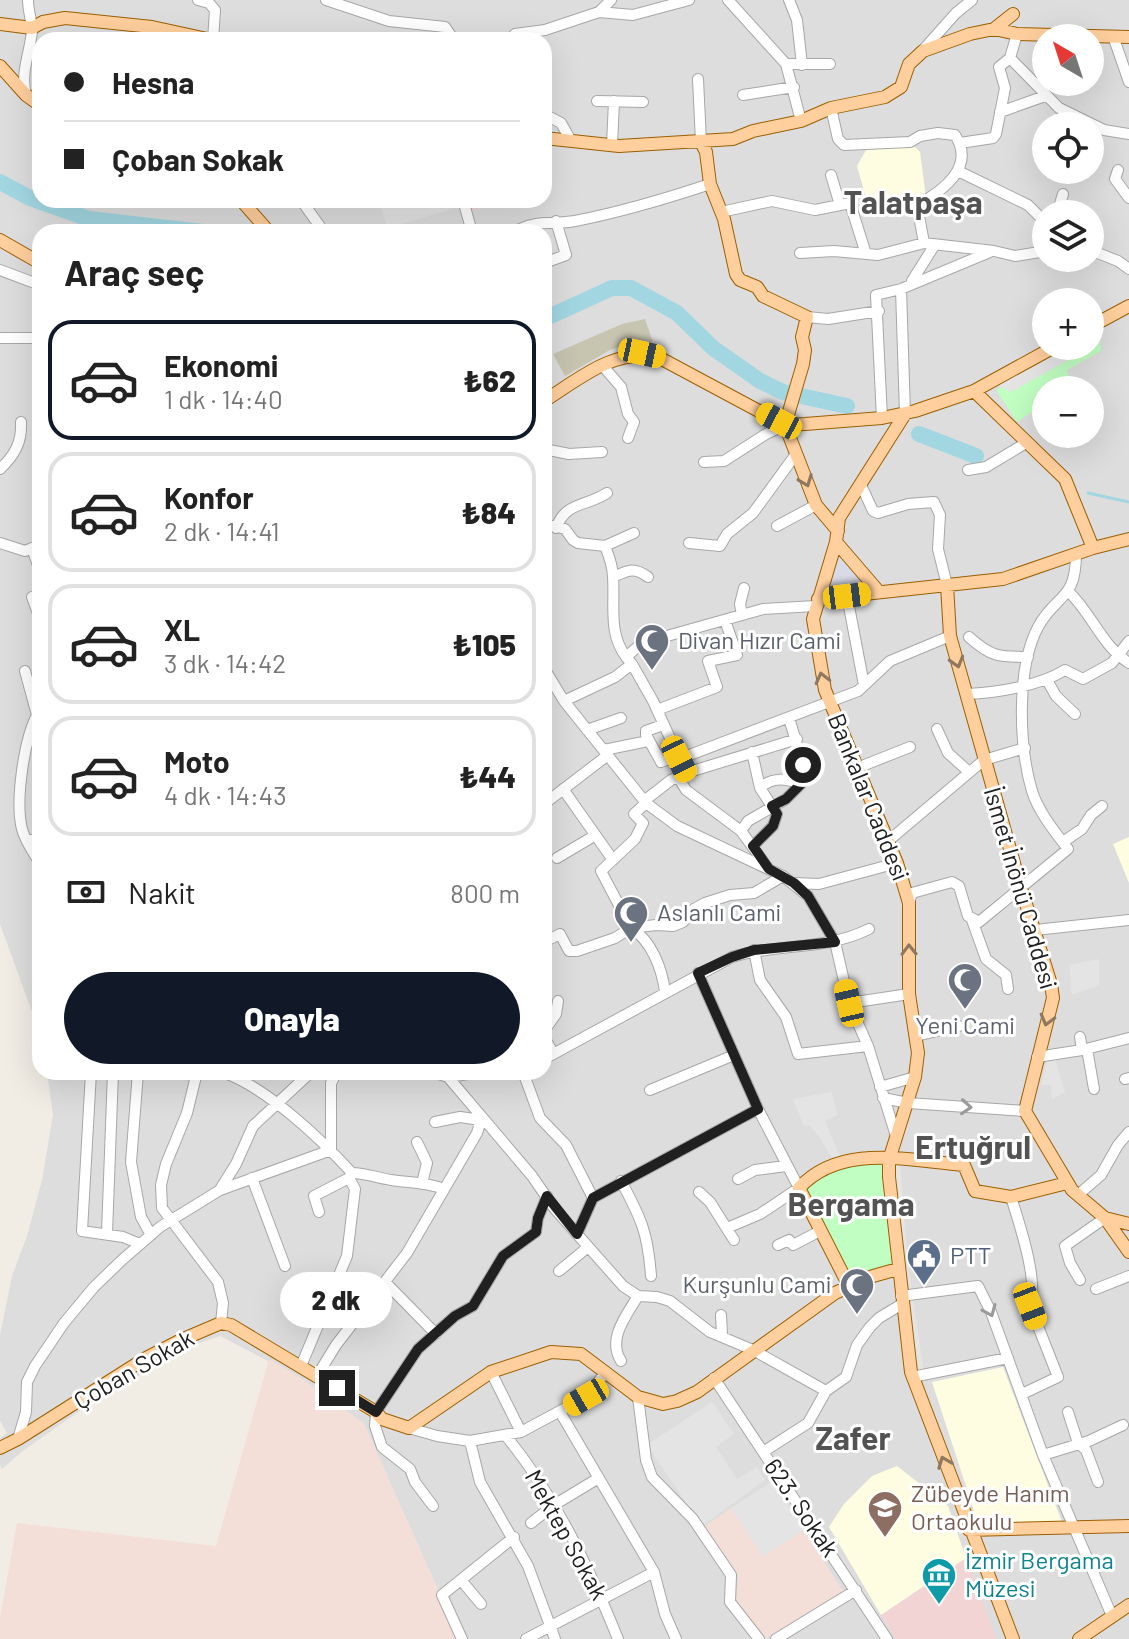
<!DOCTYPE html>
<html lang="tr">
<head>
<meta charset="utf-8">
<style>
	body { margin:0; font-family:Barlow,sans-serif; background:#f6f6f6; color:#222; height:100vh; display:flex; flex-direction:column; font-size:30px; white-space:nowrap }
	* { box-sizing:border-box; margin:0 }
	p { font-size:26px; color:#767676 }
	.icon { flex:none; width:44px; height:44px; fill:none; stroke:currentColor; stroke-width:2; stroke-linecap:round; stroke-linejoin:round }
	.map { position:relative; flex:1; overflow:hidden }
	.details { position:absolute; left:32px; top:224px; width:520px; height:856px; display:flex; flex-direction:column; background:#fff; border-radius:24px; box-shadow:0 8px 32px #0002 }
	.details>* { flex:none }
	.guide { position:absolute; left:32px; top:32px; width:520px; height:176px; border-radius:24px; box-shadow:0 8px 32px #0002; display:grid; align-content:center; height:176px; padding:0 32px; background:#fff }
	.needle { width:52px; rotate:321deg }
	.buttons { position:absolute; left:1032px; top:24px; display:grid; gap:16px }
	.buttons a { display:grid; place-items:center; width:72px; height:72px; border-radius:50%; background:#fff; box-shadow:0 8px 32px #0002; font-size:40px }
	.end { position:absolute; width:36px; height:36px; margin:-18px; border:10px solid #202020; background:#fff; box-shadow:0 0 0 4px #fff }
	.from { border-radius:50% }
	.bubble { position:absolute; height:56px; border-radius:28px; background:#fff; box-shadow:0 8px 32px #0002; font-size:26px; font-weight:800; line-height:56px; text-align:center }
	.car { position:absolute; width:24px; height:48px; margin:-24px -12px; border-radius:10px; box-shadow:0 0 6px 2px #0007; background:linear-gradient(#f5c518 24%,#345 0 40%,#f5c518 0 76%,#345 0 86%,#f5c518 0) }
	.guide b { display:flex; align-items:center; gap:28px; height:76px; font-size:30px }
	.guide b+b { border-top:2px solid #e0e0e0 }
	.guide i { width:20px; height:20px; background:#222 }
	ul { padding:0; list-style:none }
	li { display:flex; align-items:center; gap:24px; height:120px; margin:0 16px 12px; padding:0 16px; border:4px solid #e0e0e0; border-radius:24px }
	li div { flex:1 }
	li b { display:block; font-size:30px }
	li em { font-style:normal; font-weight:800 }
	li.on { border-color:#111827 }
	li>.icon { width:72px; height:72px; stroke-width:1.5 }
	h2 { padding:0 32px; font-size:36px; line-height:96px }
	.pay { display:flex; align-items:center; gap:20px; height:88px; padding:0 32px; font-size:30px }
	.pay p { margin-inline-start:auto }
	.button { display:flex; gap:16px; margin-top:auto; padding:16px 32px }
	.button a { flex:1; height:92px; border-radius:48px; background:#111827; color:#fff; font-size:32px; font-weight:800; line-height:92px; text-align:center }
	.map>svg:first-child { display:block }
	.residential { fill:#dedddd; fill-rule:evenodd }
	.commercial { fill:#f3d4d4 }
	.education { fill:#fffde1 }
	.military { fill:#f4ded8 }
	.construction { fill:#c7c5b0 }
	.park { fill:#c0fec1 }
	.parking { fill:#e4e4e4 }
	.plaza { fill:#d9dae7 }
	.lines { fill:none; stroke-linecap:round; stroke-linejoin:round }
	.stream { stroke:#a2d7e2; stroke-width:3 }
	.river { stroke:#a2d7e2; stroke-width:16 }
	.minor-casing { stroke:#a7a7a7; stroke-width:12 }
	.major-casing { stroke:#9c5f00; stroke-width:14 }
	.minor { stroke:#fff; stroke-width:10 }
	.major { stroke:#ffcf9d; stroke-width:12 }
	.oneway { stroke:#90785e }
	.oneway2 { stroke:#9b9b9b }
	.route { stroke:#202020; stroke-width:10 }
	.labels { text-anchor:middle; stroke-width:6; stroke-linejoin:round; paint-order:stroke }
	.worship-label { font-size:24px; fill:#5b616d; stroke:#fff; text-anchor:start }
	.street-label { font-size:24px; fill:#202020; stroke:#fff }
	.service-label { font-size:24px; fill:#4e5e75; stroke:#fff; text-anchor:start }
	.education-label { font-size:24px; fill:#785e54; stroke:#fff; text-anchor:start }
	.culture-label { font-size:24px; fill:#0d838f; stroke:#fff; text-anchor:start }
	.district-label { font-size:32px; font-weight:bold; fill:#535353; stroke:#fff }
</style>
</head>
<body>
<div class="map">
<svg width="1129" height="1639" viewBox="0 0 1129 1639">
	<rect width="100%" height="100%" fill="#f1ede5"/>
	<path class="residential" d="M0,0H1129V1639H460L364,1424L299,1377L220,1336L188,1347L84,1408L24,1450L2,1469L0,1465V1438L7,1433L0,1421V1335L12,1276L27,1236L42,1180L53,1115L47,1072H544V232H40V1034L0,924ZM1046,38H1090V82H1046ZM40,40H544V200H40ZM1046,126H1090V170H1046ZM1046,214H1090V258H1046ZM1046,302H1090V346H1046ZM1046,390H1090V434H1046Z"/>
	<path class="commercial" d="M463,200H543L510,209L507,201L467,212Z
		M966,1558L996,1639H896L881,1615Z"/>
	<path class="education" d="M910,142L920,152L926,197L913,203L909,193L876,203L865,194L857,166L870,143Z
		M1129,837V883L1113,844Z
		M1003,1367L1062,1522L978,1523L932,1382Z
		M897,1466L948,1506L966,1558L881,1615L829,1527L844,1504L872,1476Z"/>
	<path class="military" d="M269,1359L299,1377L364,1424L460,1639H0V1618L17,1523L216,1546Z
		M731,1508L763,1556L804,1530L843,1591L765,1639L736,1602L738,1575L704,1527Z"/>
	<path class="construction" d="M645,319L653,342L636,341L610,350L565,376L553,354L622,324Z"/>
	<path class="park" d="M1100,337L1101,351L1067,370L1069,383L1048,388L1046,403L1017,422L996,390L1002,386L1012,391L1095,345V340Z
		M889,1160L898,1269L849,1286L799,1188L819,1169Z"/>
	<path class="parking" d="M379,200H449L452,209L387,228Z
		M1094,325L1095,345L1011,392L992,382L1056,346H1090V327Z
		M1099,959V985L1072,995L1069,965Z
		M1054,1055L1065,1092L1052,1099L1051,1085H1041L1049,1056Z
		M832,1092L837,1115L825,1121L842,1161L835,1163L819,1136L809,1125L804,1126L793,1099Z
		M889,1160H900L908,1265L924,1373L912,1377Z
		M712,1402L734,1434L716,1447L737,1479L757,1467L765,1480L702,1526L647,1445Z
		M773,1481L804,1530L763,1557L731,1508Z"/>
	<path class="plaza" d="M836,542L879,592L818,599Z"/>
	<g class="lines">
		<path class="stream" d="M1088,493L1129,502"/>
		<path class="river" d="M0,182L30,198L89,219L203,232
			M544,319L612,288H631L677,313L713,348L760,381L783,392L847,406
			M919,434L976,456"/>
		<g class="minor-casing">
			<path id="minor" d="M198,0L209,3L215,10L213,40
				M326,0L389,21L445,27L454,40
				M728,0L786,64L801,121
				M789,0L797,20L802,65
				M599,12L611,0
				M1113,36L1129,82
				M509,40L515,34L545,30L599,12L633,15L689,0
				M923,50L956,13L972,0
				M1010,58L1059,108L1104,130L1129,134
				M1010,58L1017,34
				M786,64H830
				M698,79L701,142
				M26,95C20,73 30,53 32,31C32,21 28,11 28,0
				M743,95L794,87
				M597,101L643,102
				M831,108L838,139L844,145L910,142L920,136L938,133L955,135C976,167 943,191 917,205L924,243L994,251L1015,256L1046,251
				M1000,112L1045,96
				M544,114L561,123L570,139
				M960,143L993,138L996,134L1005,88L999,67L1010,58
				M612,145L614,101
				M1118,170L1115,179L1129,198
				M958,171L1028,205L1046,223
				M831,175L840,205
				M301,200L324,232
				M463,200L472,232
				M721,212L772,201L815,210L850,203L866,254
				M1057,214L1063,194
				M514,232C536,219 552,225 575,221C621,212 665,199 710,184
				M1090,250L1118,261L1129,269
				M800,253L834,251L878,255L924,243
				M544,263L566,255L556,221
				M0,270L40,285
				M912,281L934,246
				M901,289L905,414
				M807,317L828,319L879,311
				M0,338H40
				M602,365L621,387L628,414L634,422L628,438
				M882,418L876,295L901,289L990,252
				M544,449L569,454L602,452
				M704,462L724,461L766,434L785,425
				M0,469C15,455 22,442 21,422
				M968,470L986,467L1026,443
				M861,485L873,511L878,513L908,504L934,502L940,515L938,549L947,585
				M544,524L565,529L573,540L578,543L605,546C609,556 613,567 613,577C615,606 608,633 626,657
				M777,526L816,505
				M556,528C566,501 586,507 607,493
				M0,543L25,551L32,548
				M689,543L720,546L727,534L753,513L796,454
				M605,546L634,533
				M40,547L32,548L40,571
				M613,577C629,570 634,567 648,577
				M1069,592C1092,614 1102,646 1129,663
				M847,596L864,685
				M40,597H32L40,619
				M742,615L740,604L744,588
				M969,637C991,657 999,657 1028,657
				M632,664L653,701L686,773
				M544,668L564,701L646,803L677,826L783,876L808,896L835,942L849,1003L868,1046L896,1136
				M25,671L37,715C24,740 15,801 22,829C25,841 33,852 40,863
				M1047,680L1056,696L1075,714
				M966,694C996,693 1039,686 1065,670L1083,679L1112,663L1129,641
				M564,701L615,677L632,664L626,657L642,643L763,609L816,606
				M657,710L717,687L708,661L737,655L725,620
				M789,718L803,765L801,784
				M663,725L646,731V735L661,762L677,756
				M937,729L948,753L969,772
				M587,730L621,718
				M604,750L648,741
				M752,752L760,788L777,814L773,826L753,846
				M679,759L858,691L890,661L950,636
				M857,768L910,747
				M678,777L686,790L741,831L768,868
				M760,788C773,776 786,779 801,784
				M563,789L613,860
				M644,801L671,780L686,773L797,739
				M544,804L608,755
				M741,831L748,821L786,799L801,784
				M27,841L40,838
				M887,842L984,760L1025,748
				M1063,842L1082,829L1091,815L1102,806
				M557,858L594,836
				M794,883L819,884L897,863
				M909,903L912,893L952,882L959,886L968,916L979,922L1068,849C1055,832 1038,811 1032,791C1019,747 1016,669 1038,627C1056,594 1076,601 1076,554
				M972,920L986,959L1006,975L1008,989
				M631,928L601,871L635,839L643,823L634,814L646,803
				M631,928C651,940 662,968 665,992
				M1035,930L1129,920
				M544,942L560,934L569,951H577L615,938L631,928L656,925L673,926L683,922L694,909L705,903L730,895L754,893L783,876
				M754,950L760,980L786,1017L798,1054L868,1046
				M698,973L758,1109L799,1188L760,1214L727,1228
				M849,1003L909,994
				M544,1031L556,1014L558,1001
				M916,1036L959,1026
				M544,1037L553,1053
				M1080,1037L1082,1050
				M1087,1049L1094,1089
				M1037,1057L1082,1050L1129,1038
				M544,1059L732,957C777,943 825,951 869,929
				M91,1072L82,1231L123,1237L140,1244
				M138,1072L131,1162L141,1217L151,1235
				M166,1072L196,1075
				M197,1072L187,1113L166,1164L161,1185L162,1208L218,1282L223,1303L221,1323
				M222,1072C265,1086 321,1139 352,1173L349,1178L355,1189L347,1256L301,1366
				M432,1072L448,1077L482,1072
				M523,1072L540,1118L566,1145L593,1198
				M448,1077L532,1176L554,1208L623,1286L638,1296L657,1297L670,1301L710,1332L753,1350L826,1391
				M1125,1079L1129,1078
				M880,1087L915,1077
				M650,1090L734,1055
				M883,1098L908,1103L1025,1111
				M417,1142L427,1163L422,1183
				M331,1150V1083L337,1072
				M352,1173C366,1173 377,1178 391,1180C410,1183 426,1182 444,1189
				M252,1178L285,1266
				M738,1179L755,1170L786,1166
				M621,1181C641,1218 648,1233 651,1276
				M221,1188L236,1164L253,1126L311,1072
				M699,1192L710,1202L734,1240
				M1078,1195L1101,1175L1118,1145L1129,1132
				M1011,1197C1019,1223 1039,1281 1030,1306L1058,1377L1022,1394
				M319,1212L314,1196L349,1178
				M107,1233L113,1072
				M577,1234L593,1198L758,1109
				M778,1245L789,1240L793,1245L820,1231
				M559,1271L588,1247
				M1080,1280L1070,1263L1065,1246L1105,1218
				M385,1282L436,1334
				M1096,1289L1129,1276
				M901,1296L978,1286L991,1312L1043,1455L1112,1616
				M721,1315L722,1335
				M621,1361C607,1339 626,1316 638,1296
				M491,1372L521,1432
				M317,1376L336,1345L407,1253L477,1133L481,1120L460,1117L435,1122
				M912,1377L1008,1358
				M714,1378L887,1639
				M638,1397L646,1460L652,1477L693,1519L731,1575L730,1602L759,1639
				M560,1412L654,1572L665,1614L676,1639
				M1068,1412L1078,1443L1086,1450L1098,1482
				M409,1428L437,1436L470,1441L521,1432L586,1397L606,1372
				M506,1436C555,1496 589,1567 618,1639
				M18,1439L26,1412L27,1382L35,1366L64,1323L94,1287L122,1260L160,1227L220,1190L331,1150
				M470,1441L480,1482L528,1566L555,1639
				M763,1452L808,1423L826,1391L846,1377L857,1345L870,1327L879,1318L902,1304
				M1043,1455L1089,1441L1123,1425
				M433,1506L415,1482L410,1469L382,1447L375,1426L376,1412L418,1349L455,1316L473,1306L503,1256L536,1232L538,1218L547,1196
				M531,1523L554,1505L597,1479
				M461,1580L481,1604
				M462,1639L442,1595L514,1537
				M526,1639L654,1572
				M776,1639L856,1590"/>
		</g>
		<g class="major-casing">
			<path id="major" d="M0,24L32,28L43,22L65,18L152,27L212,40
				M994,29L1013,14
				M0,66L26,95L40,105
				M544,138L619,146L733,139L753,131L801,121L831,108L885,97L901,87L909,64L923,51L970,34L994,29L1017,34L1129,37
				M701,142L706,152L710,184L724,219L736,274L740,280L757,287L763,296L807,317L802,337L805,350L803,364L785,425L816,505L838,531
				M241,200L269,232
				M0,240L40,263
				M1090,327L1129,306
				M974,391L1065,479L1093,548
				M544,401C579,379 614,348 658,357L785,425L805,424L882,418L915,411L974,391L1056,346
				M905,414L839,518L836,542L813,619L825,690L897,863L909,903V994L918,1053L915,1077L889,1160V1177L911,1372L1013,1639
				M836,542L879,592
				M947,585L950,636L1021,888L1051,984L1053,998L1025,1111L1072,1190L1105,1218L1129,1252
				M818,599L1003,579L1093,548L1129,539
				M1105,1218L1129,1224
				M849,1286L799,1188C841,1142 909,1161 964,1165L975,1191L1011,1197L1067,1183
				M0,1448L18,1439L146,1358L181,1340L221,1323L231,1325L376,1412L382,1419L409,1428L491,1372L551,1352L581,1354L638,1397L663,1404L677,1401L697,1392L835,1293L873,1276L898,1269
				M969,1530L1129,1526
				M1079,1639L1129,1605"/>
		</g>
		<use href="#minor" class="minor"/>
		<use href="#major" class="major"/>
	</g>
	<defs><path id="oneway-chevron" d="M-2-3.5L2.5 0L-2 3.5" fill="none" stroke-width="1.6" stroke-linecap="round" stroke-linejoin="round" transform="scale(2)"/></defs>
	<g class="oneway">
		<use href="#oneway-chevron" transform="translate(806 481) rotate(69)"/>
		<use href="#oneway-chevron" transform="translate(957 662) rotate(74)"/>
		<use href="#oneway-chevron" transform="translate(822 678) rotate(-104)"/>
		<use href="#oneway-chevron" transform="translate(909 950) rotate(-91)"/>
		<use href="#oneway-chevron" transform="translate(1047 1020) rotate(105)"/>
		<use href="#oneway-chevron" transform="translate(944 1462) rotate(-111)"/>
	</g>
	<g class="oneway2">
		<use href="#oneway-chevron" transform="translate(966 1107) rotate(4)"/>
		<use href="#oneway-chevron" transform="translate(990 1311) rotate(67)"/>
	</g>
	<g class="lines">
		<path class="route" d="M337,1388L376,1412L418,1349L455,1316L473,1306L503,1256L536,1232L538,1218L547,1196L577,1234L593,1198L758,1109L698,973L732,957L754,950L835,942L808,896L794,883L769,869L753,846L773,826L777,814L772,806L786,799L801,784L803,765"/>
	</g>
	<defs>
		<g id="mosque-pin" transform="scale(1.8)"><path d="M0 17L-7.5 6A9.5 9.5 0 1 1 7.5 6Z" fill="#6b7280" stroke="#fff"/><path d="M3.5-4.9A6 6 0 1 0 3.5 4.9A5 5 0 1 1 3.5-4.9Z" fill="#fff"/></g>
		<g id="civic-pin" transform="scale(1.8)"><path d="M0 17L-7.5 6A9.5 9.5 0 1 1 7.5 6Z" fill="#5c6f8a" stroke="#fff"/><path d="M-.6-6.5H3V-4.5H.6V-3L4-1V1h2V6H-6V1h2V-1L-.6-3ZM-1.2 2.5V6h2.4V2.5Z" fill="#fff"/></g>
		<g id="school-pin" transform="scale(1.8)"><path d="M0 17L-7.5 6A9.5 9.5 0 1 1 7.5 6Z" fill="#8d6e63" stroke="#fff"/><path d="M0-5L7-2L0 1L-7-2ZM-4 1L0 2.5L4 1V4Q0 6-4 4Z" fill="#fff"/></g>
		<g id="museum-pin" transform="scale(1.8)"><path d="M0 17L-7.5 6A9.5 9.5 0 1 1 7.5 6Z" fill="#0f9aa8" stroke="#fff"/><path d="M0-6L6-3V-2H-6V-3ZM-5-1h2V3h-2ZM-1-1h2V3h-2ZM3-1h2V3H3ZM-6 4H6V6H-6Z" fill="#fff"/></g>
	</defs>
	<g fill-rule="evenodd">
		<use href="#mosque-pin" x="652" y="641"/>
		<use href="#mosque-pin" x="631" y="913"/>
		<use href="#mosque-pin" x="965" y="980"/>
		<use href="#civic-pin" x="924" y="1256"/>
		<use href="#mosque-pin" x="857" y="1285"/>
		<use href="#school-pin" x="885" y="1508"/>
		<use href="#museum-pin" x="939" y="1575"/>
	</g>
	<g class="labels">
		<g class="worship-label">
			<text x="678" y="649">Divan Hızır Cami</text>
			<text x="657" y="921">Aslanlı Cami</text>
			<text x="965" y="1034" text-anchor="middle">Yeni Cami</text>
			<text x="831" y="1293" text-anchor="end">Kurşunlu Cami</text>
		</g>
		<g class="street-label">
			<text transform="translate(868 797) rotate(68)" y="8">Bankalar Caddesi</text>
			<text transform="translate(1020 888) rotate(74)" y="8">İsmet İnönü Caddesi</text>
			<text transform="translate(134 1370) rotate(-30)" y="8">Çoban Sokak</text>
			<text transform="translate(801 1508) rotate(56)" y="8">623. Sokak</text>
			<text transform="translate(566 1535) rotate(61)" y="8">Mektep Sokak</text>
		</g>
		<g class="service-label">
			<text x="950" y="1264">PTT</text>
		</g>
		<g class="education-label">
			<text x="911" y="1502">Zübeyde Hanım<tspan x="911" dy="28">Ortaokulu</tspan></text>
		</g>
		<g class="culture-label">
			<text x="965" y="1569">İzmir Bergama<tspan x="965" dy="28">Müzesi</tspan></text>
		</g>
		<g class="district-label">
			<text x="913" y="214">Talatpaşa</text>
			<text x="973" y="1159">Ertuğrul</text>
			<text x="851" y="1216">Bergama</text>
			<text x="853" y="1450">Zafer</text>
		</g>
	</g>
</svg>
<div class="buttons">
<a><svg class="needle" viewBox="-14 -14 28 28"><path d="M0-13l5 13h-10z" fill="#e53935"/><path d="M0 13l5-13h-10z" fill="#767676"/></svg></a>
<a><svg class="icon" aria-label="locate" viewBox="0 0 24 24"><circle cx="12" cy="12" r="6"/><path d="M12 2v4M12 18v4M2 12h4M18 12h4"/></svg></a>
<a><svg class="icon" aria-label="layers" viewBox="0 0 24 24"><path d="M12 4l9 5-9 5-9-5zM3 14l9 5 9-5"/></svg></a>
<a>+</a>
<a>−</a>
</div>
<i class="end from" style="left:803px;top:765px"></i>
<i class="end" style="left:337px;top:1388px"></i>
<div class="bubble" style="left:280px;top:1272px;width:112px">2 dk</div>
<i class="car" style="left:642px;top:353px;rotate:102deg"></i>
<i class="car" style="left:779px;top:421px;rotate:298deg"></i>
<i class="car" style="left:847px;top:596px;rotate:83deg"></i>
<i class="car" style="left:679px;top:759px;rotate:154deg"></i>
<i class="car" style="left:849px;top:1003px;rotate:347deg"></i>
<i class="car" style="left:1030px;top:1306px;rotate:159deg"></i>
<i class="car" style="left:586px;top:1397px;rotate:240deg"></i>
<div class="guide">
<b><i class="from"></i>Hesna</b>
<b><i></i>Çoban Sokak</b>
</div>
<section class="details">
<h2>Araç seç</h2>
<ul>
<li class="on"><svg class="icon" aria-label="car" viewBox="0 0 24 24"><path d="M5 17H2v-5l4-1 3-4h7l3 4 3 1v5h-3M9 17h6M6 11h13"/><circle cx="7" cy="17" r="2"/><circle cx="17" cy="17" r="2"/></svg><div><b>Ekonomi</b><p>1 dk · 14:40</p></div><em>₺62</em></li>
<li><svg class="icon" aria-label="car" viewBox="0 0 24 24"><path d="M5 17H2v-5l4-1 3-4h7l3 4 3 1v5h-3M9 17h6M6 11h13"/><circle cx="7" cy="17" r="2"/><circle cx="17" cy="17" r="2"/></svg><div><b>Konfor</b><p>2 dk · 14:41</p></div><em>₺84</em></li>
<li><svg class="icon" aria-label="car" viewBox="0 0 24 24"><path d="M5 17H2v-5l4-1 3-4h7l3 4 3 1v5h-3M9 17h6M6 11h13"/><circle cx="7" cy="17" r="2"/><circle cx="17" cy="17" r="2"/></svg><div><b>XL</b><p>3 dk · 14:42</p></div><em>₺105</em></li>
<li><svg class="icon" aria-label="car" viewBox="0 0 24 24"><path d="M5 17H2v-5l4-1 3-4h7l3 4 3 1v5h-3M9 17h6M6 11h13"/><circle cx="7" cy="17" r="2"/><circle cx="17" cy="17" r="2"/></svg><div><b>Moto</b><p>4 dk · 14:43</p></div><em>₺44</em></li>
</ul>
<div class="pay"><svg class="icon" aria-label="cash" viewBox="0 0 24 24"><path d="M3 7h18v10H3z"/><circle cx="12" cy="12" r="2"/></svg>Nakit<p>800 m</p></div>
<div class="button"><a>Onayla</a></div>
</section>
</div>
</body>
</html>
